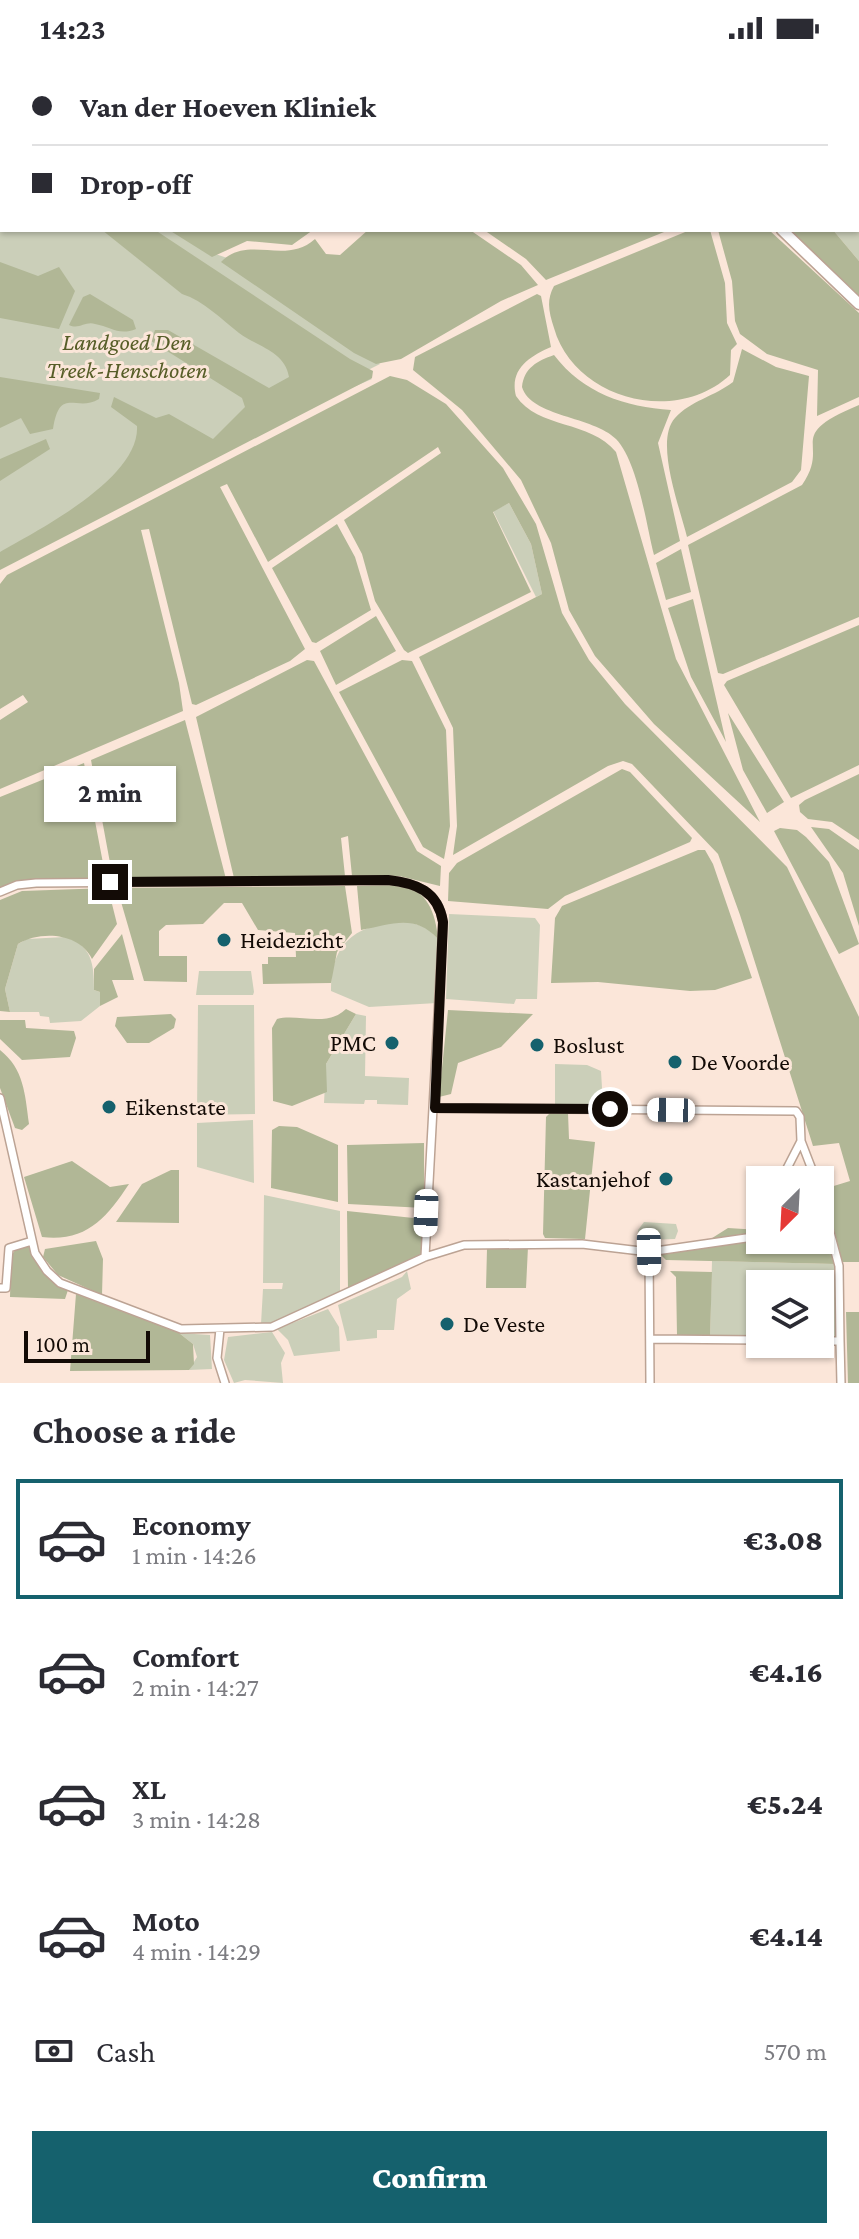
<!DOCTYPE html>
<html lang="en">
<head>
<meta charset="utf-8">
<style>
	body { margin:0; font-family:"Crimson Pro",serif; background:#f7f7f7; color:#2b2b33; height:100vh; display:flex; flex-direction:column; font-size:30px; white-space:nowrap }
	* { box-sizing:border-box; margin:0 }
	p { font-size:26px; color:#7c7c81 }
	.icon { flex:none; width:44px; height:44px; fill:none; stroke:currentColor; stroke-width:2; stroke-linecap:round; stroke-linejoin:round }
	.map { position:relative; height:1327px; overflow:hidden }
	.side { display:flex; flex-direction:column; background:#fff; flex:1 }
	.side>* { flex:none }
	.banner { position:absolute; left:0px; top:0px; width:860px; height:176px; box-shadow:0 2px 6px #0004; display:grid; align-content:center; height:176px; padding:0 32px; background:#fff }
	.needle { width:52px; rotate:204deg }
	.fabs { position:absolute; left:746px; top:1110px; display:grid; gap:16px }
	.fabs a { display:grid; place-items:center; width:88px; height:88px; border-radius:0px; background:#fff; box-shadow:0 2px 6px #0004; font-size:40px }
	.scale { position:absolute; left:24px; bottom:20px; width:126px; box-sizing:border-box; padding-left:8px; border:4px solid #130b06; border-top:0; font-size:22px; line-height:28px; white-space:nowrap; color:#130b06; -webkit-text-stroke:6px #fbe6d9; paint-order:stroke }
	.end { position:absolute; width:36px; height:36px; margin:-18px; border:10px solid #130b06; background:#fff; box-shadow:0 0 0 4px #fff }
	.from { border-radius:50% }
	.bubble { position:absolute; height:56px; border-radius:0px; background:#fff; box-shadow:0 2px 6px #0004; font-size:26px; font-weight:800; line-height:56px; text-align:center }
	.car { position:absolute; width:24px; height:48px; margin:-24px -12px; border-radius:10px; box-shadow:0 0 6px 2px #0007; background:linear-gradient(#fff 24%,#345 0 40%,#fff 0 76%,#345 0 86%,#fff 0) }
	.banner b { display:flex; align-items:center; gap:28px; height:76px; font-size:30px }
	.banner b+b { border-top:2px solid #e1e1e2 }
	.banner i { width:20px; height:20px; background:#2b2b33 }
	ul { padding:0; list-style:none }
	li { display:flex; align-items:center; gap:24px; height:120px; margin:0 16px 12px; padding:0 16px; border:4px solid transparent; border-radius:0px }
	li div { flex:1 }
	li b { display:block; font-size:30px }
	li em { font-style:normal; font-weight:800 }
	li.current { border-color:#15616d }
	li>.icon { width:72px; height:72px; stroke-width:1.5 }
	h2 { padding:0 32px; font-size:36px; line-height:96px }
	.pay { display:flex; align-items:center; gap:20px; height:88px; padding:0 32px; font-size:30px }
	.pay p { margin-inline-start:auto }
	.action { display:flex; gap:16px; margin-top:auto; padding:16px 32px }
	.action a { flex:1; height:92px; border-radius:0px; background:#15616d; color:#fff; font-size:32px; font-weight:800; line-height:92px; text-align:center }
	.status { display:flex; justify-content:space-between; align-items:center; height:56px; padding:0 40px; background:#fff; direction:ltr }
	.status svg { height:22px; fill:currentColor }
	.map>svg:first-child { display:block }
	.green { fill:#cbcfb9 }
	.forest { fill:#b1b796 }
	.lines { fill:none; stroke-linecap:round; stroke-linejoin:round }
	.street-casing { stroke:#bca394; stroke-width:10 }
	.secondary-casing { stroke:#bca394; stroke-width:13 }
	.street { stroke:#fff; stroke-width:7 }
	.secondary { stroke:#fff; stroke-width:10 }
	.route { stroke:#130b06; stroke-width:10 }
	.poi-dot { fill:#15616d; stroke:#fbe6d9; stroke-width:3 }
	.labels { text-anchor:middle; stroke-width:6; stroke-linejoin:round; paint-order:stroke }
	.park-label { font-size:24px; font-style:italic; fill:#565d27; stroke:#fbe6d9 }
	.poi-label { font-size:24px; fill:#130b06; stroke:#fbe6d9; text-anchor:start }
</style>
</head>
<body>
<div class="status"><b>14:23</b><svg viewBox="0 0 49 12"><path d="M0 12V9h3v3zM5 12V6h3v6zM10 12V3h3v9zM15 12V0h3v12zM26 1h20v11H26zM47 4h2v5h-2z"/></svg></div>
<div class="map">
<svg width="859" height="1327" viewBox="0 0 859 1327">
	<rect width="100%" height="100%" fill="#fbe6d9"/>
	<path class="green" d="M690,0H859V205L833,174H858V2Z
		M0,68L2,174H173L204,194L305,229L380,308L364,316L372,323L261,371L0,511Z
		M509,447L531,488L542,538L536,541L493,455Z
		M449,858L535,862L540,869L537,943H516L514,948L446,943Z
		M410,866L427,872L438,883L437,947L369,951L331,935C330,883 362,865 410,866Z
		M65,881C92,889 94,908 94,934L100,936V950L81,965L50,967L49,961L40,960L39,956H10L5,933L18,888L27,883Z
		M199,915H251L254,936L253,939H196Z
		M198,949H254L255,1058L197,1059Z
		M356,958L366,960L365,1020L409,1022L408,1049L377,1048V1044H365L364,1048L324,1047L326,1008Z
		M555,1008L587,1009L601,1015L603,1049L555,1050Z
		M253,1064L254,1127L197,1111V1067Z
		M264,1139L340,1155V1238L266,1269L261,1268L263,1233H282L283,1227H263Z
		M644,1166L676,1168L678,1175L675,1183L647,1184L639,1180L638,1174Z
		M712,1205L835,1208L837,1281H820V1228H760V1280H710Z
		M407,1215L411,1233L397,1243L394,1274H377V1282L347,1285L338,1249L402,1221Z
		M328,1253L339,1271L340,1295L294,1300L288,1284L277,1273Z
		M272,1276L285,1297L281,1307L283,1327L245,1324L234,1327L224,1304L228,1281Z
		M179,1277L210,1279L212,1313L189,1314L197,1301L193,1288Z"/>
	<path class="forest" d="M102,174H155L350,303L373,315L372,322L0,514V496C40,473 140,422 137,370L111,351L114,341L156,362L169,358L213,383L245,351L242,342L151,285L155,274H168L269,332L289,321C285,295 256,290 239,277C221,263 204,245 182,238Z
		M169,174H313L292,189L247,185L212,201Z
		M368,174H470L521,209L538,229L501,245L401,303L376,308L354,297L221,206C248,178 285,210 315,183L326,198L340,199Z
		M484,174H669L546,224L526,203Z
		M690,174H710L725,227L727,267L737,288L731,294L730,319C675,370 574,343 554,272C549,256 546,245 554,230Z
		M718,174H769L859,257V341L817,360L818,314L767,298L740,278L735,265L732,225Z
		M790,174H833L859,205V240Z
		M0,206L38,220L59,211L75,235L59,273L0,262Z
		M90,238L133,264L136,273C119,280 111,271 95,268C85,265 79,274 69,269L83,241Z
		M537,238L541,240L551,291C530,300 509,313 516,340C538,373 590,364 616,396L676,603L760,766L654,668L595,600L569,554L551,487L521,424L462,354L413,314L415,301Z
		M742,293L776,311L809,320L801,414L792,426L687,481C680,452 654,385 675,362C690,345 715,340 733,326Z
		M554,299C583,337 625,351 671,354L658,387L680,485L654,499C646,468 638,406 616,383C593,360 531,361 522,331C524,312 537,305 554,299Z
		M390,320L407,324L446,348L503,412L536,468L562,557L589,604L625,648L787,811L859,961V1206H842L824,1133L850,1125L839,1087L813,1090L740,859L718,798L632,708L623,705L608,710L453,799L457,770L453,672L419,601L542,538L531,488L509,447L493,456L531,536L408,597L404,594L375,545L362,498L344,464L441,397L438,391L268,506L227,428L220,431L305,593L290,605L196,649L192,648L149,473L141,474L179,627L183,655L0,733V664L28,646L23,639L0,653V528L7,519Z
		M0,321L100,337L99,343C76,357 60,329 53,373L30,378L21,362L0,372Z
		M859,349V561L723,618L718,617L688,489L802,429C832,386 782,381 859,349Z
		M46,383L50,393L0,425V403Z
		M337,468L355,501L371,554L316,587L312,586L272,512Z
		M681,493L691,536L666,544L656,507Z
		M693,543L726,686L691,621L668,552Z
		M376,560L396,595L336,629L320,595Z
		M859,569V709L791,742L724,629L727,625Z
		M307,604L314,605L417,795L441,810L440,830L399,820H352L348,780L341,782L345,820L234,822L196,661Z
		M402,604L412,605L446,674L450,770L444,803L423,791L339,636Z
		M728,657L784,746L767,757L743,714Z
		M185,664L226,823H113L91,704Z
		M84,707L106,823L0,832V741Z
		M622,713L630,716L692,782L690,786L565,840L548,853L448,845L449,817L457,807Z
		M859,718V784L832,766L808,763L800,756L799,749L805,744Z
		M811,771L829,773L859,794V870L843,817Z
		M780,772L797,774L806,781L829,806L859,888L839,898L774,775Z
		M698,794H705L713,808L752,922L715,934L690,935L598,926L551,927L555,862L562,850Z
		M399,829C427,832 436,858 438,883C414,857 391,869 361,874L357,830Z
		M345,830L352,877L337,896L331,927L263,928L262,908H268V901H296L295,877L258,874L242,847H224L203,868L166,869L159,875V900H187V926L144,925L117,832Z
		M108,832L117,868L92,903C80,877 41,874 18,888L5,933L10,956L0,955V844L22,835Z
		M122,878L134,924H112L118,941L100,950V936L94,934V913Z
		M346,953L356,958L326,1008L327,1036L292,1050L273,1045L272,972L277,963C297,957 327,972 346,953Z
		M448,954L533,958L501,991L458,1007L451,1038L439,1041Z
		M171,958L176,963L174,972L149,987H127L115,970L117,961Z
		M0,964H25L26,972L74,975L76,982L70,1001L22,1004L0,983Z
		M0,994C24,1013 25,1038 29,1068L22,1074L15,1072L0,1032Z
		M550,1057H568L569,1083L595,1086L585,1183L545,1182L543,1178L546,1061Z
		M279,1070L297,1071L338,1089V1146L271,1132L272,1074Z
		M424,1087V1152L348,1148L347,1089Z
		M72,1105L110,1131L129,1128C106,1163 86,1186 42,1181L24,1121Z
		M171,1114H179V1167L116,1166L142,1128Z
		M347,1155L423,1163L421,1199L348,1234Z
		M728,1172L760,1174V1184H820V1177H828L835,1208L666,1204L655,1193L709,1184Z
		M96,1185L103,1203L102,1239L58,1219L43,1201L45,1193Z
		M18,1190L30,1191L44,1216L68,1234L65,1243L10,1241L11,1200Z
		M528,1191L526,1232H486L487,1193Z
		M670,1215L712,1216L710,1280L677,1279L676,1221Z
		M76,1238L179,1277L193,1288L194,1308L189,1314L70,1315Z
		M846,1256H859V1327H848Z"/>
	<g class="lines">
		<g class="street-casing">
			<path id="street" d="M0,836L17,829L36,827L388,824C416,827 438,835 443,866L425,1201
				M0,1042L35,1197L47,1215L60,1227L181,1273L272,1271L425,1201L464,1189L582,1188L649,1196L650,1327
				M435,1052L796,1055L800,1061L801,1085L816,1124
				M781,1124L801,1085
				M820,1139L839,1210L840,1285
				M649,1196L760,1180
				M0,1232H6L9,1192L32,1185
				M220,1273L217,1302L225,1327
				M650,1283L760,1284
				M820,1285H840L841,1327"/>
		</g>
		<g class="secondary-casing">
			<path id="secondary" d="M600,0L602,2
				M782,174L859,248"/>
		</g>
		<use href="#street" class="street"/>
		<use href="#secondary" class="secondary"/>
	</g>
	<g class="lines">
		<path class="route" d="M110,826L388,824C416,827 438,835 443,866L435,1052L610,1053"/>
	</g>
	<g class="poi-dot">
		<circle cx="224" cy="884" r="8"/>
		<circle cx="392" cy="987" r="8"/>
		<circle cx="537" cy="989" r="8"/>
		<circle cx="675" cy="1006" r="8"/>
		<circle cx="109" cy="1051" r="8"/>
		<circle cx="666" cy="1123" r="8"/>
		<circle cx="447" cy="1268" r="8"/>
	</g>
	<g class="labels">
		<g class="park-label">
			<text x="127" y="294">Landgoed Den<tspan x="127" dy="28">Treek-Henschoten</tspan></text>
		</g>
		<g class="poi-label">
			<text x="240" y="892">Heidezicht</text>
			<text x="376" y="995" text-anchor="end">PMC</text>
			<text x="553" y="997">Boslust</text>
			<text x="691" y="1014">De Voorde</text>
			<text x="125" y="1059">Eikenstate</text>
			<text x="650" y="1131" text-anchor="end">Kastanjehof</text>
			<text x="463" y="1276">De Veste</text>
		</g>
	</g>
</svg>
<div class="fabs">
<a><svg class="needle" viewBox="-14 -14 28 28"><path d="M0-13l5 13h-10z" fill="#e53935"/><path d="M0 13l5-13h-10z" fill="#7c7c81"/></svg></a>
<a><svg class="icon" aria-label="layers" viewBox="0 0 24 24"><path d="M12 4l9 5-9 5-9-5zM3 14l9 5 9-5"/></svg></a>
</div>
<div class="scale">100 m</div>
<i class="end from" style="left:610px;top:1053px"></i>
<i class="end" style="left:110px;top:826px"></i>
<div class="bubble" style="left:44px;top:710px;width:132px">2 min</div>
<i class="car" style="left:671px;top:1054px;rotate:271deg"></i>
<i class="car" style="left:426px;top:1157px;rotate:182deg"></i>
<i class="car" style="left:649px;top:1196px;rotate:179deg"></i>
<div class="banner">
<b><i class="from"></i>Van der Hoeven Kliniek</b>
<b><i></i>Drop-off</b>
</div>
</div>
<section class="side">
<h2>Choose a ride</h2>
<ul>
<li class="current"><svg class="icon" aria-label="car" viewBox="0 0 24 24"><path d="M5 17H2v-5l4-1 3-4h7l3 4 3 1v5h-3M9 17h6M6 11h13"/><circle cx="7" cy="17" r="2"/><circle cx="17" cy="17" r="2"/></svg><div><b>Economy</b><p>1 min · 14:26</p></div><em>€3.08</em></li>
<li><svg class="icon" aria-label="car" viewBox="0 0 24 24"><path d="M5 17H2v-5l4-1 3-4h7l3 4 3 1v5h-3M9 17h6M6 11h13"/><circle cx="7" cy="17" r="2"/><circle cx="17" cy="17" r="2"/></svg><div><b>Comfort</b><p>2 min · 14:27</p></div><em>€4.16</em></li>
<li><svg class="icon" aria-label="car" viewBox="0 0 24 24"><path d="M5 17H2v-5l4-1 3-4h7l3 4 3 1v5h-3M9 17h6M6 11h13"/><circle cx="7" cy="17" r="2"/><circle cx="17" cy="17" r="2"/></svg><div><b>XL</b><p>3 min · 14:28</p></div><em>€5.24</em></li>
<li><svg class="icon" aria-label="car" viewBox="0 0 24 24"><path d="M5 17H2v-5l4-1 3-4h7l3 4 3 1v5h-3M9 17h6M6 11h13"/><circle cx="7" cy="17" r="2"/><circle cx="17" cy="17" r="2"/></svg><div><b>Moto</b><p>4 min · 14:29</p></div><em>€4.14</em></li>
</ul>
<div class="pay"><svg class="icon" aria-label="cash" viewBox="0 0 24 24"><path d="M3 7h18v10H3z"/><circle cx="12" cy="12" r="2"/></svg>Cash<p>570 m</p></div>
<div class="action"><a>Confirm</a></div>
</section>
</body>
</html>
